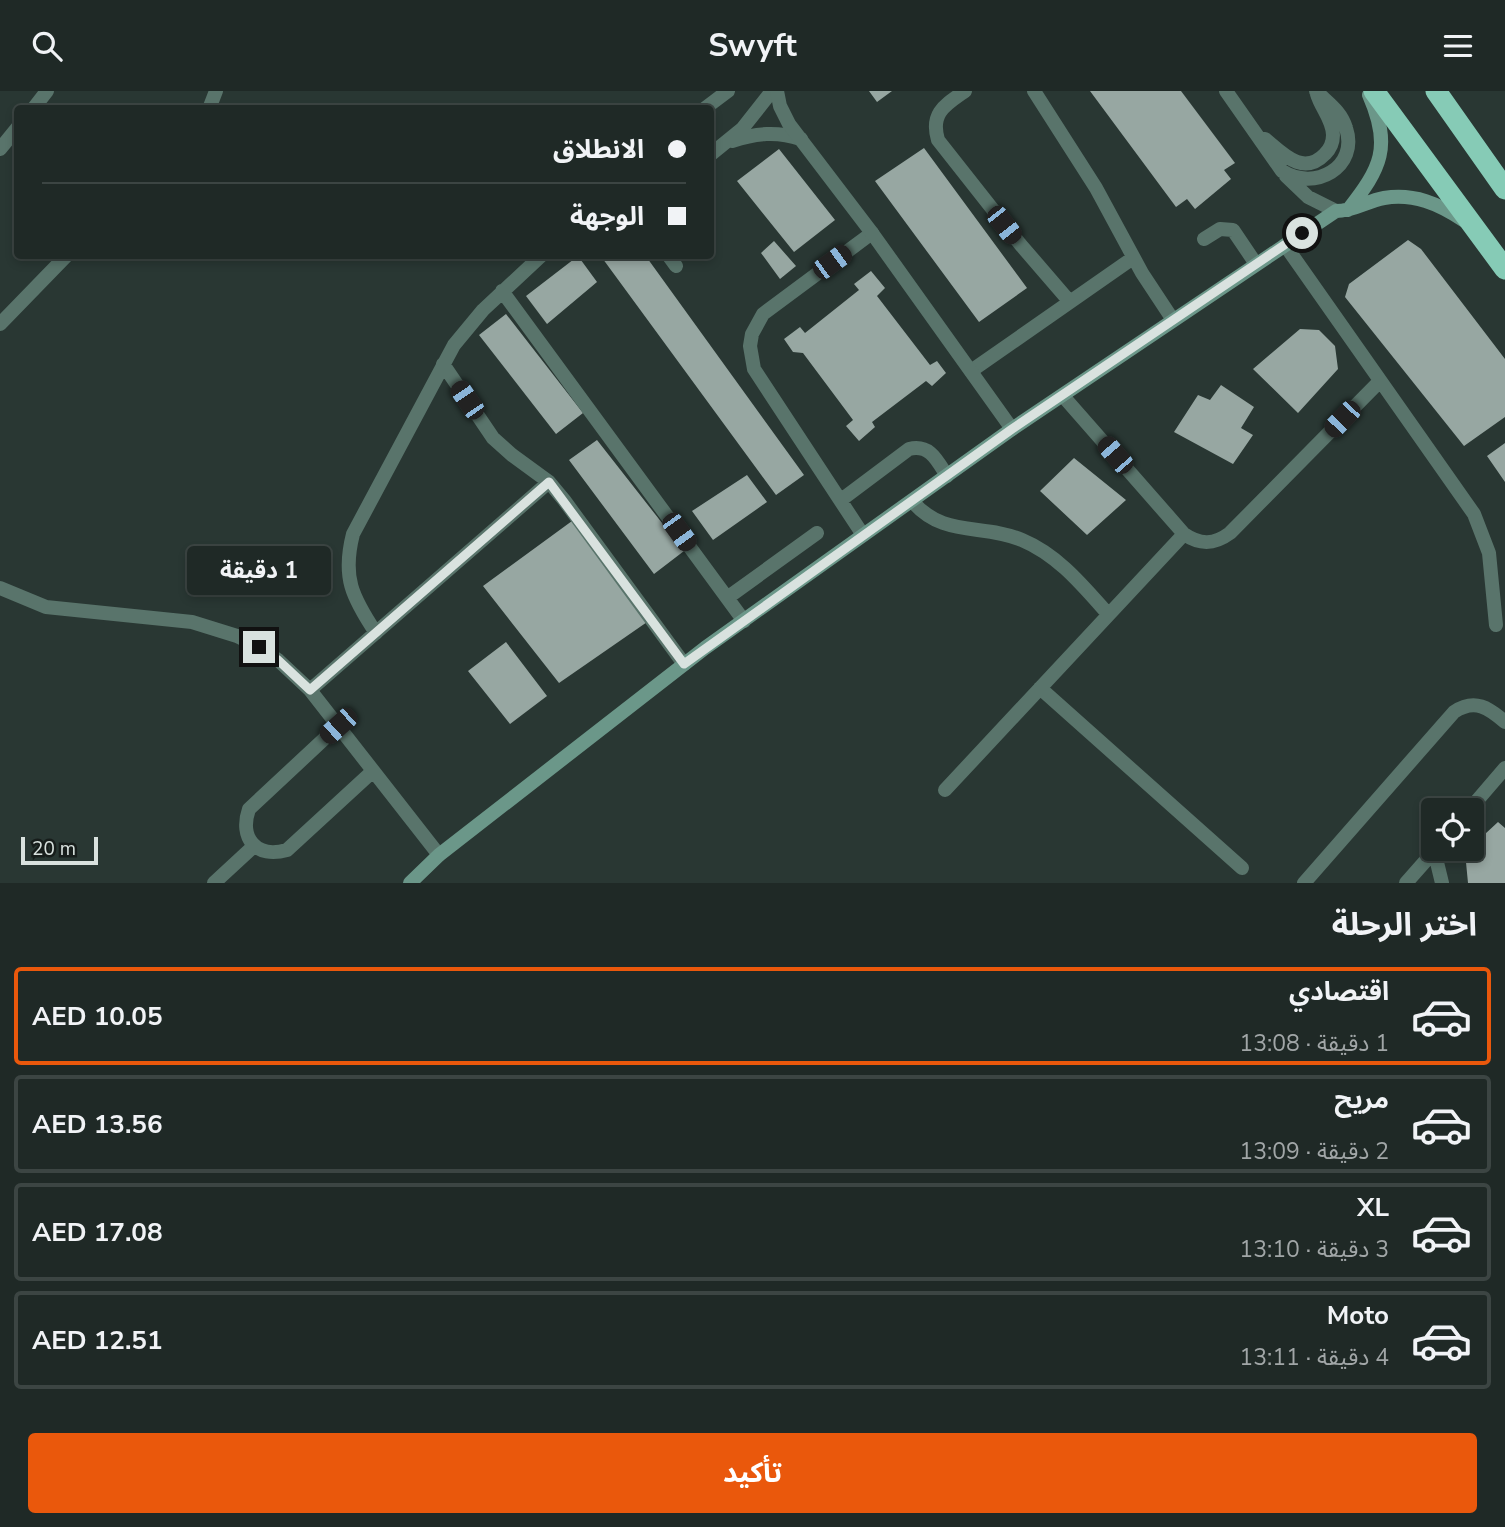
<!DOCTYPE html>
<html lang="ar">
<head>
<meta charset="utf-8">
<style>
	body { margin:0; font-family:"Nunito Sans","Noto Sans Arabic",sans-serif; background:#27312e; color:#f1f3f6; direction:rtl; height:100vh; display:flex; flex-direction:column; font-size:26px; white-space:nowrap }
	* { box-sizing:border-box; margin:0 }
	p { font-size:23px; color:#a1a6a7 }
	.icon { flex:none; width:38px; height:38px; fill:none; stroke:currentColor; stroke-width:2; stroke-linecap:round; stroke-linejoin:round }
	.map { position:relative; height:792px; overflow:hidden; direction:ltr }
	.drawer { display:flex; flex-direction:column; background:#1f2926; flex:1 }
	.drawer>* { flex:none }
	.guide { position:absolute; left:14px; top:14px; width:700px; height:154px; border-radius:7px; box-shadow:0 4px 10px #0003,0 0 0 2px #3c4543; direction:rtl; display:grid; align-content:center; height:154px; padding:0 28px; background:#1f2926 }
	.fabs { position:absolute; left:1421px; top:707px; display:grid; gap:14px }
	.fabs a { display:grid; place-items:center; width:63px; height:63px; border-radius:7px; background:#1f2926; box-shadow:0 4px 10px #0003,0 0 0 2px #3c4543; font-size:35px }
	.scale { position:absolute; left:21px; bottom:18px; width:77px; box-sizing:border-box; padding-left:7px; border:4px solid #d9e2df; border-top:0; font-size:19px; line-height:24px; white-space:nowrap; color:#d9e2df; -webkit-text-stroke:5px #171d1b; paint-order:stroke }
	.end { position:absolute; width:32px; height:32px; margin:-16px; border:9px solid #d9e2df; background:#111; box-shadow:0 0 0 4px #111 }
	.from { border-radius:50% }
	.bubble { position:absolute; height:49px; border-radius:7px; background:#1f2926; box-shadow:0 4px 10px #0003,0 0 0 2px #3c4543; font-size:23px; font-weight:700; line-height:49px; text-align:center; direction:rtl }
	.car { position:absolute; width:21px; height:42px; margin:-21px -10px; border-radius:9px; box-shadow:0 0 5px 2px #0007; background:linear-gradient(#222 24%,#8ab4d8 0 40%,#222 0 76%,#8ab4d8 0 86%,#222 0) }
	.guide b { display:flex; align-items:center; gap:24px; height:66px; font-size:26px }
	.guide b+b { border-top:2px solid #3c4543 }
	.guide i { width:18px; height:18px; background:#f1f3f6 }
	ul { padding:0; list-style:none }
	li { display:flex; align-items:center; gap:21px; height:98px; margin:0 14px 10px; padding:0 14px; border:4px solid #3c4543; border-radius:7px }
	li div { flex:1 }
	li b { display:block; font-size:26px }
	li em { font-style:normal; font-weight:700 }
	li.active { border-color:#ea580c }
	li>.icon { width:63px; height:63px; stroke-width:1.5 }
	h2 { padding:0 28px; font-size:32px; line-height:84px }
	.primary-button { display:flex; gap:14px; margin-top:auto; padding:14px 28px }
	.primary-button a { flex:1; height:80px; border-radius:7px; background:#ea580c; color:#fff; font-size:28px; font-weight:700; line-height:80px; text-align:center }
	header { display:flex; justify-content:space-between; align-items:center; height:91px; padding:0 28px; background:#1f2926; font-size:32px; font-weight:700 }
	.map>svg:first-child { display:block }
	.building { fill:#97a7a2 }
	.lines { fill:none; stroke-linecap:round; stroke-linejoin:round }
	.lane { stroke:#59746b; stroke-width:14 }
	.street { stroke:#59746b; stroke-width:14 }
	.secondary { stroke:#6b9789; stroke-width:14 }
	.highway { stroke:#86cbb6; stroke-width:21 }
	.route { stroke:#d9e2df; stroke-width:9 }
</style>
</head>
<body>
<header><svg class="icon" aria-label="menu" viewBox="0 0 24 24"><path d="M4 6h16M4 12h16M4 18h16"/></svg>Swyft<svg class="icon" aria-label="search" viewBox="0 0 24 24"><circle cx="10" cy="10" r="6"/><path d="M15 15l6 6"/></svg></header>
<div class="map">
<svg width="1505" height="792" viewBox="0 0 1505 792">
	<rect width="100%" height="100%" fill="#293733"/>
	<path class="building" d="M869,0H892L877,11Z
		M1090,0H1181L1235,72L1224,79L1231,88L1195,118L1187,108L1176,116Z
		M924,57L1027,197L979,231L875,90Z
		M779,58L835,129L794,161L737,90Z
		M1408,149L1421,158L1505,268V326L1464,355L1345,206L1349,193Z
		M774,150L796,175L780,188L761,162Z
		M600,164H645L804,384L776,404Z
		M578,165L597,191L547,233L526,205Z
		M871,180L885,197L877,205L930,274L937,270L946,282L932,295L926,290L872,331L875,336L859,350L846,335L853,329L803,262L793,261L784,248L800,236L805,242L859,199L854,193Z
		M506,223L583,322L556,343L479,244Z
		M1300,238L1319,239L1335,255L1338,278L1298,322L1253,278Z
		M1221,294L1254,316L1241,337L1253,344L1233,373L1174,341L1198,304L1210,309Z
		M597,349L684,460L654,483L569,369Z
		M1505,352V391L1487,365Z
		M1074,367L1126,409L1087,444L1040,400Z
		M747,384L767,411L713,449L692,420Z
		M572,430L650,529L559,592L483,495Z
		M506,551L547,605L510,633L468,580Z
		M1498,731L1505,737V792H1468L1465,761L1472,758V755Z"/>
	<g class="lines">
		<path class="lane" d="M965,0C945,14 930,22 938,49L1020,153L1070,211
			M1034,0L1096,97L1142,182L1173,229
			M1226,0L1282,80C1315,101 1359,76 1346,37C1341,20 1328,12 1316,0
			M33,18L47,0
			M704,18L728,0
			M1265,48C1282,62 1303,86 1325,63C1330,58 1333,51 1333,44C1333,29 1321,17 1317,3
			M732,50C756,42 777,40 801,48
			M0,58L18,36
			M710,64L742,38L772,0
			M1286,85L1308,106L1336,120
			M1204,148L1220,138L1233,139L1256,173
			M1285,154L1474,423L1489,462L1496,534
			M668,164L676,175
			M502,200L744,530
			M443,273L493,347L512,364L549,391L564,409L684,573
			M971,280L1133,167
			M1063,305L1184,443C1200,454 1214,454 1230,442L1380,290
			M841,409L909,358C930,353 937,369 947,385
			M912,410C943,447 982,432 1022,449C1058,464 1083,495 1108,523
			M863,444L754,278L750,255L752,243L763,223L872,142
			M0,497L46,516L192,531L237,545L259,556L278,569L310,599L439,764
			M727,507L817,442
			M376,542C352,506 342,486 353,443L454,254L483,219L542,164
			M1040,597L1242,777
			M310,599L549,391
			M338,635L249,718C239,747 256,768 287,759L373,680
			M945,699L1184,443
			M1469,719L1505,677
			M1434,759L1442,792
			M214,792L254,755
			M1304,792L1454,621C1475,607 1489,617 1505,631
			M1406,792L1436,758"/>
		<path class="street" d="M777,0L780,15L789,33L872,142L1012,338
			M209,18L216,0
			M0,233L67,164"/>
		<path class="secondary" d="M1348,119C1381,77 1392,56 1369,4
			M410,792L439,764L705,557L1012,338L1336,120C1354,120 1367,110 1384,107C1414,102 1439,113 1463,129"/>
		<path class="highway" d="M1374,0L1505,178
			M1436,0L1505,98"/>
	</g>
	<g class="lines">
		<path class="route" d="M259,556L278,569L310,599L549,391L684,573L1012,338L1302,142"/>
	</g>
</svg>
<div class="fabs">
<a><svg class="icon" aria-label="locate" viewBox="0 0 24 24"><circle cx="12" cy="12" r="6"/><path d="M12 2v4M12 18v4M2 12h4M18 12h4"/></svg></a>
</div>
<div class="scale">20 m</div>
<i class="end from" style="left:1302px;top:142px"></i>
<i class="end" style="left:259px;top:556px"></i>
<div class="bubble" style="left:187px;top:455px;width:144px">1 دقيقة</div>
<i class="car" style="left:1004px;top:134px;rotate:142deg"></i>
<i class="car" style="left:832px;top:171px;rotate:54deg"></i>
<i class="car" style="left:467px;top:309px;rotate:326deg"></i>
<i class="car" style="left:1342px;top:328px;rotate:224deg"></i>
<i class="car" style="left:1115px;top:364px;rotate:319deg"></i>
<i class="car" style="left:679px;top:441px;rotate:144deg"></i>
<i class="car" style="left:338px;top:635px;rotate:228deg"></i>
<div class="guide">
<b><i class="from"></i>الانطلاق</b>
<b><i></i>الوجهة</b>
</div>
</div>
<section class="drawer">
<h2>اختر الرحلة</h2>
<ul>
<li class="active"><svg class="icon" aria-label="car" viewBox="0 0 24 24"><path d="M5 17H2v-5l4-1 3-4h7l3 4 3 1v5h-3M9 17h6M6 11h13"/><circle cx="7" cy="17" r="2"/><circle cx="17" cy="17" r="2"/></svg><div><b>اقتصادي</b><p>1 دقيقة · 13:08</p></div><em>AED 10.05</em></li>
<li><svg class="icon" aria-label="car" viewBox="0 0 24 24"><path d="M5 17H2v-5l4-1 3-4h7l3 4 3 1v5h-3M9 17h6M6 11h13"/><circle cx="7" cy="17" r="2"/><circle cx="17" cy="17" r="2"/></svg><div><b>مريح</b><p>2 دقيقة · 13:09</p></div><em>AED 13.56</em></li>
<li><svg class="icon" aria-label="car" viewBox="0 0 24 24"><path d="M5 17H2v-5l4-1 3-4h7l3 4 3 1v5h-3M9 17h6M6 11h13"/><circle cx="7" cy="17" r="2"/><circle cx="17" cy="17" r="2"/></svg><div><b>XL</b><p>3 دقيقة · 13:10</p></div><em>AED 17.08</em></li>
<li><svg class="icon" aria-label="car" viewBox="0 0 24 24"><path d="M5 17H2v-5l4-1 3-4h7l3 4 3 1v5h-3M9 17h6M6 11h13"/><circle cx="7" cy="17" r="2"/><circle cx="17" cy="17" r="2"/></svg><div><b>Moto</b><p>4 دقيقة · 13:11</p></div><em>AED 12.51</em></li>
</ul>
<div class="primary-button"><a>تأكيد</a></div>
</section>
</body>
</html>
